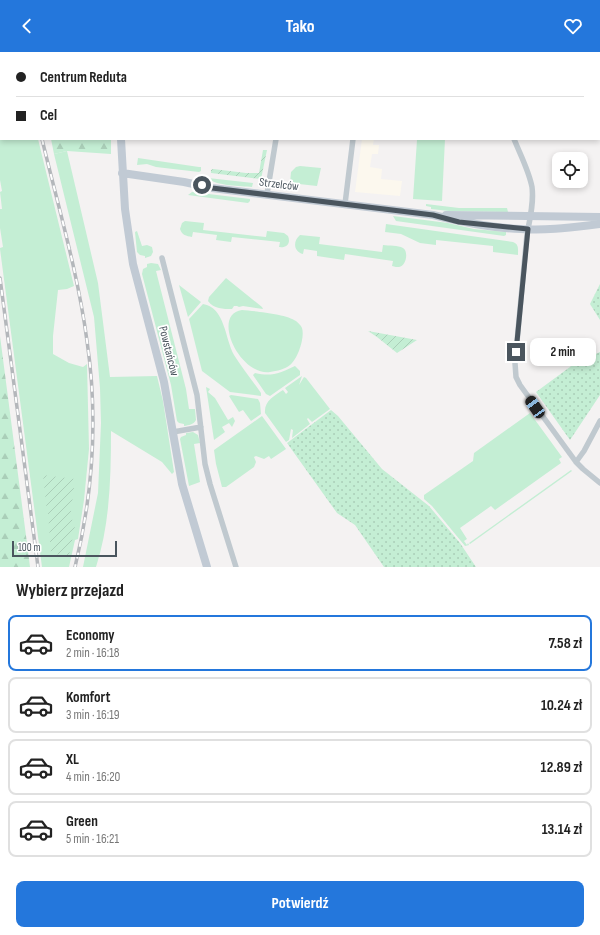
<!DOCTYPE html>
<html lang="pl">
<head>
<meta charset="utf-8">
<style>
	body { margin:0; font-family:"Sofia Sans Condensed",sans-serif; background:#f2f2f2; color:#222; height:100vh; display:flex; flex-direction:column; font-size:15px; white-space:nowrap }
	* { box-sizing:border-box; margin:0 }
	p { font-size:13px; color:#767676 }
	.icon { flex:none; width:22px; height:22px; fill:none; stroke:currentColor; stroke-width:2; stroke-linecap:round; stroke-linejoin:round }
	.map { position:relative; height:515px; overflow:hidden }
	.panel { display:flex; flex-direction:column; background:#fff; flex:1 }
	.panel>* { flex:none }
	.hud { position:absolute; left:0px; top:0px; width:600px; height:88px; box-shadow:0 2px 6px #0003; display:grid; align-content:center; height:88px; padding:0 16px; background:#fff }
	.controls { position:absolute; left:552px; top:100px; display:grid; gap:8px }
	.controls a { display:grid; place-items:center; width:36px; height:36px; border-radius:8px; background:#fff; box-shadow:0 2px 6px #0003; font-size:20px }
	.scale { position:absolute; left:12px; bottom:10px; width:105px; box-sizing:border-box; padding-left:4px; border:2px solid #4a555e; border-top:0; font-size:11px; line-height:14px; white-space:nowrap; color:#4a555e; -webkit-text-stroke:3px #fff; paint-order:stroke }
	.end { position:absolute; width:18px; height:18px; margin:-9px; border:5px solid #4a555e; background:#fff; box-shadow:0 0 0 2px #fff }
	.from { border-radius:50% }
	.bubble { position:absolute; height:28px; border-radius:8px; background:#fff; box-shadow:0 2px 6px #0003; font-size:13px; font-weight:700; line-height:28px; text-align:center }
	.car { position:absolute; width:12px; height:24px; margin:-12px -6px; border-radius:5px; box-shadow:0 0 3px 1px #0007; background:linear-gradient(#222 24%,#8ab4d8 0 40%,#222 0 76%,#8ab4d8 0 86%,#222 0) }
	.hud b { display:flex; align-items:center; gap:14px; height:38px; font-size:15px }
	.hud b+b { border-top:1px solid #e0e0e0 }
	.hud i { width:10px; height:10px; background:#222 }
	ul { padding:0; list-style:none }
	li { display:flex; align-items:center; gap:12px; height:56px; margin:0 8px 6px; padding:0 8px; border:2px solid #e0e0e0; border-radius:8px }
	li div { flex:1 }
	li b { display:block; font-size:15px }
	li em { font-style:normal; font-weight:700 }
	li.selected { border-color:#2477dc }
	li>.icon { width:36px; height:36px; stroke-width:1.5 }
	h2 { padding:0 16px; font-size:18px; line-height:48px }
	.button { display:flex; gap:8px; margin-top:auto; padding:8px 16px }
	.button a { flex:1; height:46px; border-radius:8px; background:#2477dc; color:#fff; font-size:16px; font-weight:700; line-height:46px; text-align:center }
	header { display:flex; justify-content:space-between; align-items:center; height:52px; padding:0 16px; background:#2477dc; color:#fff; font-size:18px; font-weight:700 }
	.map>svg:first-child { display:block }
	.commercial { fill:#fcf8ee }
	.grass { fill:#c4eed4 }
	.forest { fill:url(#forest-firs) }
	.park { fill:url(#park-dots) }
	.garden { fill:url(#garden-furrows) }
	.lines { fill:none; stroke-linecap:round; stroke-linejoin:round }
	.street { stroke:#c0c9cf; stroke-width:5.5 }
	.secondary { stroke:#c1cad4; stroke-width:8 }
	.rail-casing { stroke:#b4b7bb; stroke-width:3.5 }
	.rail { stroke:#fff; stroke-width:2; stroke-dasharray:6; stroke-linecap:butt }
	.route { stroke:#4a555e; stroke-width:5 }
	.labels { text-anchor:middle; stroke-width:3.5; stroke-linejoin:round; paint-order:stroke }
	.street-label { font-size:12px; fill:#4a555e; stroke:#fff }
</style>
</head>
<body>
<header><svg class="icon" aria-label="back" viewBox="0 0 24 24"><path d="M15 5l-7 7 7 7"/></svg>Tako<svg class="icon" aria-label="heart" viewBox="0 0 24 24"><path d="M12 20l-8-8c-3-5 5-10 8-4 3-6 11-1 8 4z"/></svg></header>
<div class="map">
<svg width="600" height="515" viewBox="0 0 600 515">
	<defs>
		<pattern id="forest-firs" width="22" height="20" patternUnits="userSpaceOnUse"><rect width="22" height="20" fill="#c4eed4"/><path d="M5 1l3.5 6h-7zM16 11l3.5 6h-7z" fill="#aaceb8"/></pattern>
		<pattern id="park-dots" width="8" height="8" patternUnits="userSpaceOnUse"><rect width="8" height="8" fill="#c4eed4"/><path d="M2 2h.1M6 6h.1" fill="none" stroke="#aaceb8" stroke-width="1.8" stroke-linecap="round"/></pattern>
		<pattern id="garden-furrows" width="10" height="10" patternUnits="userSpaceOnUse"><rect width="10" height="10" fill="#c4eed4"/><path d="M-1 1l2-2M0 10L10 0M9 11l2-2" fill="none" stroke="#aaceb8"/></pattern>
	</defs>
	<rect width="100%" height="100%" fill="#f4f2f2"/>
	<path class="commercial" d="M362,87H374L373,93H379L378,102H372L370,115L382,117L381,127L402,129L400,144L355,140Z"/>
	<path class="grass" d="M0,29L1,87H38L74,234L67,237L58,238L53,284V302L69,311L83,315L87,312L89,397L84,448L78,487L75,488L69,515H42L0,197V196L3,195L0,176V157H2L0,140L2,139L0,128Z
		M405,87H445L442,149L413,147L417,88Z
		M67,99L98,231L110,325L157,324L163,349L174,420L172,422L162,410L111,379C111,425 110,472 96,515H83L98,441L101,371L100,336L94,265L54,102Z
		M138,106L199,115H201V119L199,120L156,115L147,112L137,113Z
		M300,114L321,116L317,134L290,131L291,120L296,115Z
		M208,126L253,131L252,135C242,134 215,134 208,126Z
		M192,140L250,147V149L248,151L188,143Z
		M426,152L459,156H507L508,160L449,159L431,157V155L426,154Z
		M393,164L448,171L474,177L506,180V183L504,184L396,169Z
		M185,169L204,171L203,178L266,185L267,179L284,181L288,184C291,191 287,196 279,195L280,190L232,185L231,190L216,188L217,183L193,180L192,185C186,184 182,183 180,177L182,171Z
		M386,172L513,190C519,192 518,197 518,203L493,200V194L436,188V193L420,191L401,182L385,180Z
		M137,179L142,194L147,193L152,195L153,200L151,204L145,206V204L140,203L137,200L135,180Z
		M300,183L320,185L319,192L382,200L383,193C389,194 398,193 403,196C409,200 406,214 399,215C397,215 395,215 392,214L393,209L345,202L344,208L317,204V199L304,197L303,202C293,199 293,189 300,183Z
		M151,211L158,212L161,218L156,219L186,337L189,357H195L196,368C193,373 189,373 184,374V372L179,371L177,369L171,333L142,222L143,217L147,215V212Z
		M226,226L262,255L263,257L243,254L239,255L237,254H234L232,257C223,257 214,257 208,249L209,245Z
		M179,233L201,250L188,265Z
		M203,252C225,255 225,287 234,303C242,316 252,328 261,341V344L230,340L202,319L189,267Z
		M242,258C254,259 287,262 296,269C298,271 301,273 302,276C305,285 298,307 290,313C285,317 277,319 270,320C239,324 211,262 242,258Z
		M295,314L300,319V323L270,344L266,342L253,323L255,321C272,325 280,321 295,314Z
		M302,324L299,333L304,325L306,326L330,357L312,370L308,366L307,367L310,372L292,386L293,378L291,377L289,388L286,390L265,361C264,349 274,344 283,338L286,342L288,340L285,336Z
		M206,335L210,337L208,340L215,346L228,368L233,365L235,369L232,375L229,371L222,375L225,380L214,388Z
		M231,343L258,347L260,351L261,362L251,369L243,358L239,360L229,344Z
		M530,361L562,405L559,407L561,411L495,458L491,454L460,476L467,487L464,489L467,493L468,491L469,493L465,494L432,454L424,447V443L473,409L474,401Z
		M262,364L286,397L271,407L269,404L264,407L256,404L254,405L256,410L254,415L226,435H222L216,412L214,398Z
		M193,380L198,383L200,391L194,392L200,430L189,434L180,387L181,385L186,383V381Z
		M571,418L572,419L470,492L469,491Z"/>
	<path class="forest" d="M51,87H111V102L67,99L54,102Z
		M0,284L28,499L30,515H0Z"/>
	<path class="park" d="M600,232V268L590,252Z
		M600,300V343L570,388L536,340L585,304L587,306Z
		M331,358L338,364L382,417L429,454L460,491L476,515H384L355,473L337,461L287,391Z"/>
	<path class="garden" d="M263,98H267L261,127L211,121V118L213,117L246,121H259Z
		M368,279L417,288L397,301L377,285Z
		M43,423L75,427L70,467L76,469L69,503L51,502L48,461L47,460Z"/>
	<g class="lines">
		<path class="street" d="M273,0L280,1
			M505,1L507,0
			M514,87C520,102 529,119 532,135C534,150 530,167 527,182L515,311L516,325L520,333L576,410L583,417L600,431
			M267,142L276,87
			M345,152L353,87
			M162,206L197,343L205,412L210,432L236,515
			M173,380L201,375
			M576,410L584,399L600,369"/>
		<path class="secondary" d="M121,1V0
			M121,87L125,157L133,212L164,330L182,432L207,515
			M122,121L184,130L212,136L433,163C462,170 491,176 521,177C547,179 574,175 600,172
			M446,163L600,165"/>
		<g class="rail-casing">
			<path id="rail" d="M21,0V1
				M42,87C58,154 78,221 87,289C98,364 93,442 75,515
				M0,226L38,515"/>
		</g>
		<use href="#rail" class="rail"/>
	</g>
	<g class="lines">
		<path class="route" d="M202,133L212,136L433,163L459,170L528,177L516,300"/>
	</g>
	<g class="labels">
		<g class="street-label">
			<text transform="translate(279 132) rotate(7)" y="4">Strzelców</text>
			<text transform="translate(169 299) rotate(76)" y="4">Powstańców</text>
		</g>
	</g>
</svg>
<div class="controls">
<a><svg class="icon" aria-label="locate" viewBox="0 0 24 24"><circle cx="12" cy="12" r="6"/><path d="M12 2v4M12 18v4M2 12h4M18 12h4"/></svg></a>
</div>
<div class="scale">100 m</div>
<i class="end from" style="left:202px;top:133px"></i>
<i class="end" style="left:516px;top:300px"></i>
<div class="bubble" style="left:530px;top:286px;width:66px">2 min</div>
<i class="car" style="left:535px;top:355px;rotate:325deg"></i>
<div class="hud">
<b><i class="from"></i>Centrum Reduta</b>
<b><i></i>Cel</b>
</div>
</div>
<section class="panel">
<h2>Wybierz przejazd</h2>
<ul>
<li class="selected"><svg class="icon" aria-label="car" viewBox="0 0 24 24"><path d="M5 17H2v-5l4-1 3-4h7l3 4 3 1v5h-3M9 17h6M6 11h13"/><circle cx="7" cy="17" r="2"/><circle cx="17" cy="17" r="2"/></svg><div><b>Economy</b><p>2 min · 16:18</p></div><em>7.58 zł</em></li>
<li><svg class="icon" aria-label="car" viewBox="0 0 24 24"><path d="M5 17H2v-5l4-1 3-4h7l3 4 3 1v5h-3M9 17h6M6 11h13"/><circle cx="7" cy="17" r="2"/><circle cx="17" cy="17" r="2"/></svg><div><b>Komfort</b><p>3 min · 16:19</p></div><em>10.24 zł</em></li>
<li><svg class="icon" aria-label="car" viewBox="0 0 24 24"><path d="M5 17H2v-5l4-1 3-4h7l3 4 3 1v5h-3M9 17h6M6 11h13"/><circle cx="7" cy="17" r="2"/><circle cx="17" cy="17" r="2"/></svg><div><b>XL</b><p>4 min · 16:20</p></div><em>12.89 zł</em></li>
<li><svg class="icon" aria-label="car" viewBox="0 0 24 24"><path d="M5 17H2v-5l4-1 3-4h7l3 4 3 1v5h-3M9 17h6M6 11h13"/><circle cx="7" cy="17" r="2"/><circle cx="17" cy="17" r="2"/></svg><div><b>Green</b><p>5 min · 16:21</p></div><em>13.14 zł</em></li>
</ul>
<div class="button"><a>Potwierdź</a></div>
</section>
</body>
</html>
